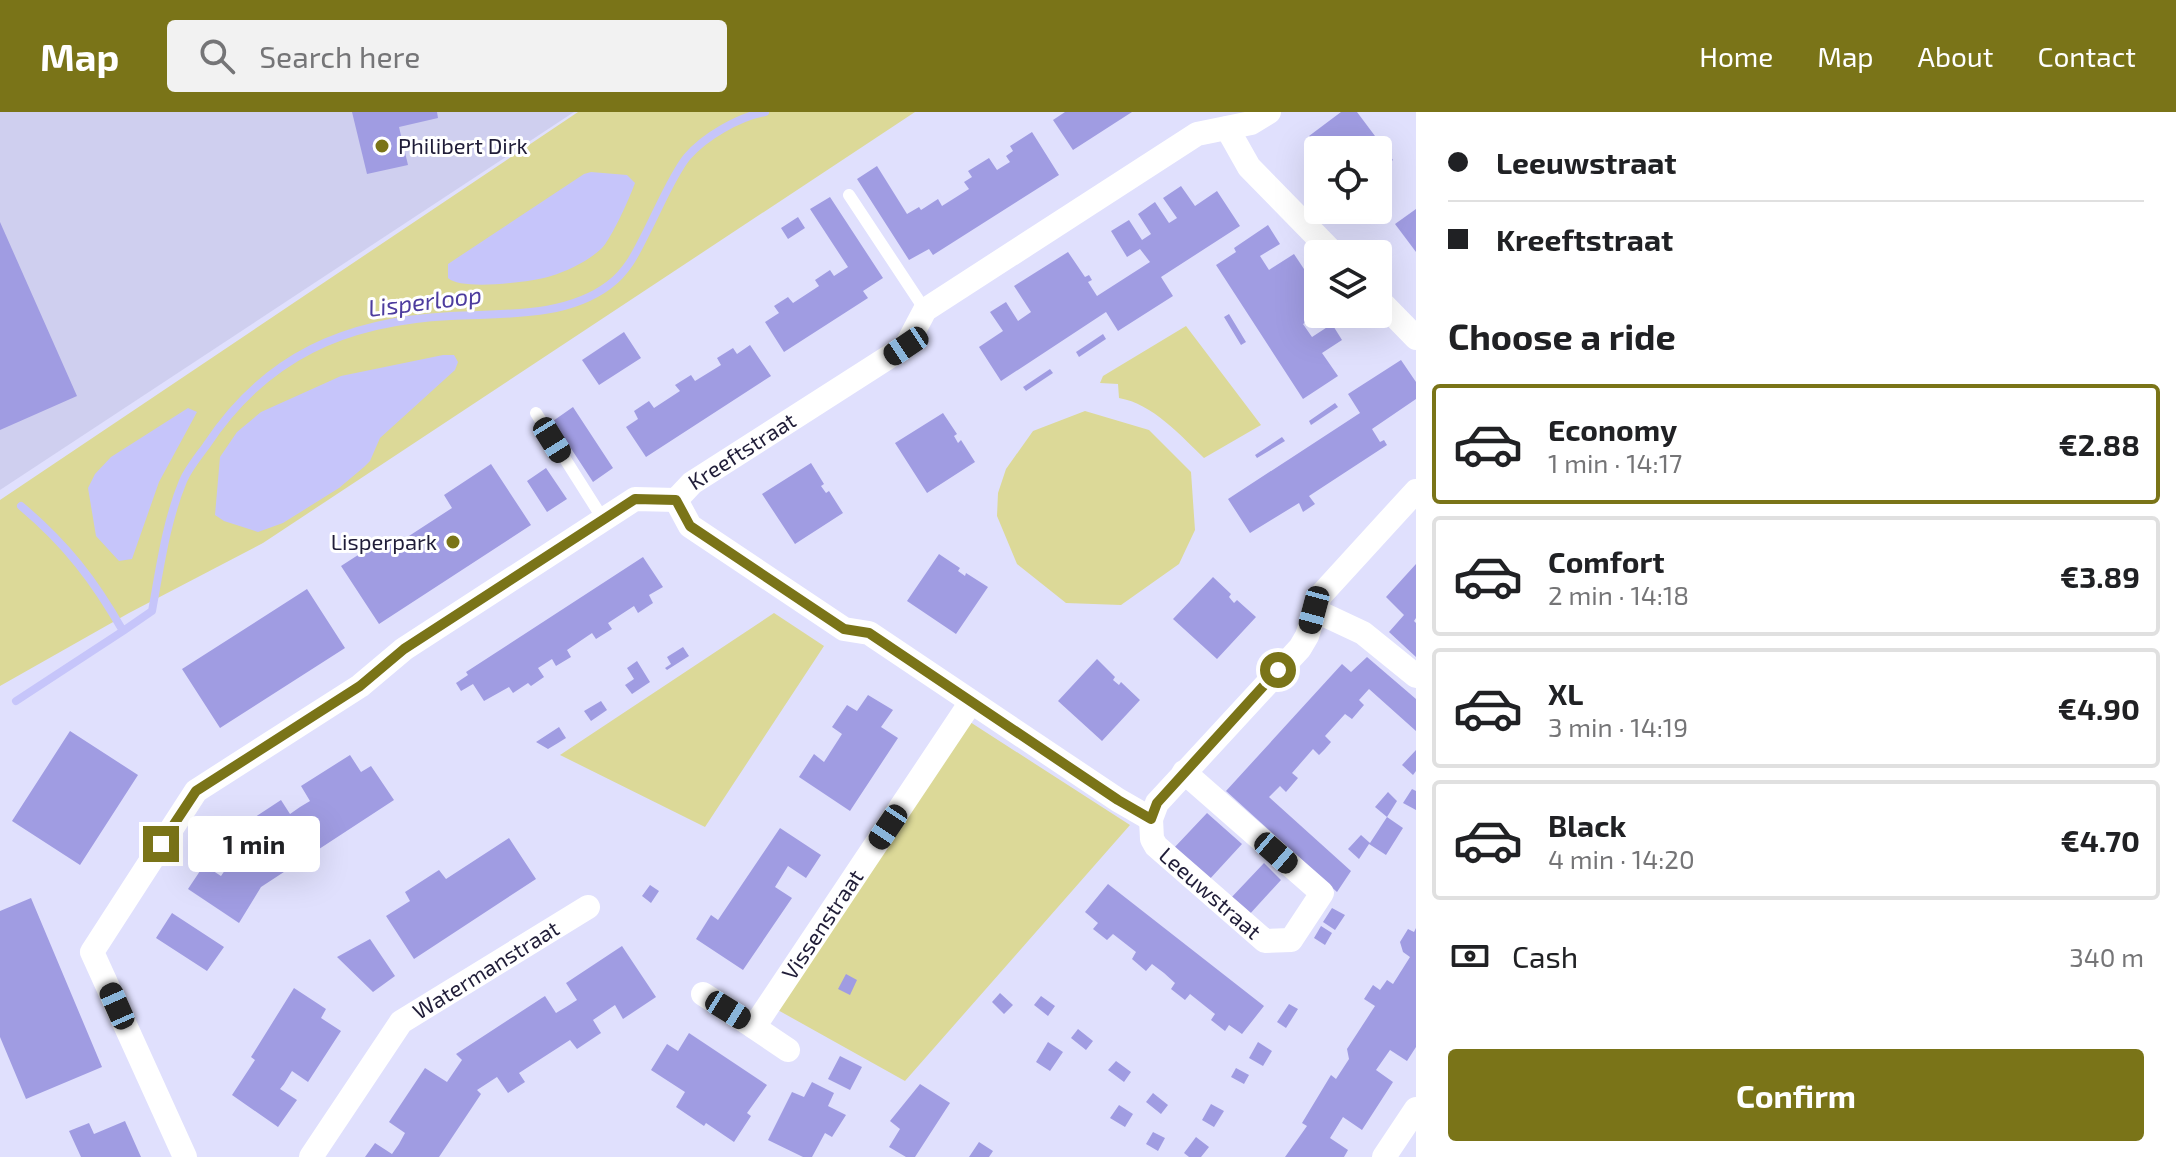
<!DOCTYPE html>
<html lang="en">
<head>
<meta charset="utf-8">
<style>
	body { margin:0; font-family:"Exo 2",sans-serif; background:#f2f2f2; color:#202124; height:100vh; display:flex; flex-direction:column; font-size:30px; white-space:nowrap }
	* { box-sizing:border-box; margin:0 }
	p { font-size:26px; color:#757577 }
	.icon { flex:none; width:44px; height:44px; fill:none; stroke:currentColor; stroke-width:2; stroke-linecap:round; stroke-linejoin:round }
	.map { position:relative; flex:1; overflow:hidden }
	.panel { display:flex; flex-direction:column; background:#fff; width:760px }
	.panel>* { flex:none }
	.hud { display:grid; align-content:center; height:176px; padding:0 32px; background:#fff }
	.fabs { position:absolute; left:1304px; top:24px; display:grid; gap:16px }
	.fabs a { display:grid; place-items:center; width:88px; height:88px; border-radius:8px; background:#fff; box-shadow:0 8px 32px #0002; font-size:40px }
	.end { position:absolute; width:36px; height:36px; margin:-18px; border:10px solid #7a7418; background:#fff; box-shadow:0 0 0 4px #fff }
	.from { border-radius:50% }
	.bubble { position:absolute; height:56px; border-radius:8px; background:#fff; box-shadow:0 8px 32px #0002; font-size:26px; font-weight:700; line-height:56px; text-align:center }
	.car { position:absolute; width:24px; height:48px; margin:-24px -12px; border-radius:10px; box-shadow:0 0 6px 2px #0007; background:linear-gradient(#222 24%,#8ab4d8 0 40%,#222 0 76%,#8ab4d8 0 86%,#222 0) }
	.hud b { display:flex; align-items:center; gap:28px; height:76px; font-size:30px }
	.hud b+b { border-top:2px solid #e0e0e0 }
	.hud i { width:20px; height:20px; background:#202124 }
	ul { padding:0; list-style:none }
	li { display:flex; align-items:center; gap:24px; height:120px; margin:0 16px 12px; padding:0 16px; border:4px solid #e0e0e0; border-radius:8px }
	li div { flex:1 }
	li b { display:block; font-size:30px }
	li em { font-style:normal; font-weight:700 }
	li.on { border-color:#7a7418 }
	li>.icon { width:72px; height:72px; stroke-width:1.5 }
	h2 { padding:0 32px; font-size:36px; line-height:96px }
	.pay { display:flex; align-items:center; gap:20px; height:88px; padding:0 32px; font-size:30px }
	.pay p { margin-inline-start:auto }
	.primary-button { display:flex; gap:16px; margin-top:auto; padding:16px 32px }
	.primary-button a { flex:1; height:92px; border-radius:8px; background:#7a7418; color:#fff; font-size:32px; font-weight:700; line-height:92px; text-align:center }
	header { display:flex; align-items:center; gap:48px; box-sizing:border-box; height:112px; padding:0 40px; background:#7a7418; color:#fff }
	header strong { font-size:38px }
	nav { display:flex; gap:44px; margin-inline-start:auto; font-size:28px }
	.search { width:560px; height:72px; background:#f2f2f2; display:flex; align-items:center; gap:20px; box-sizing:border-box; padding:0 28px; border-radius:8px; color:#757577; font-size:30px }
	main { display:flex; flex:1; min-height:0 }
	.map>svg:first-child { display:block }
	.built { fill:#cfcfef }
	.green { fill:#dcd998 }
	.water { fill:#c6c5fa }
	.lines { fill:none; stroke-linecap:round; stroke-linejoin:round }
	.stream { stroke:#c6c5fa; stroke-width:8 }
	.building { fill:#a09ce2 }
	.lane { stroke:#fff; stroke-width:12 }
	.street { stroke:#fff; stroke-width:24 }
	.route { stroke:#7a7418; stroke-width:10 }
	.poi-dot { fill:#7a7418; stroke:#fff; stroke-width:3 }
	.labels { text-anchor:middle; stroke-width:6; stroke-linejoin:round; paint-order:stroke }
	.poi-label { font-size:22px; fill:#201d38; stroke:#fff; text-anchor:start }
	.street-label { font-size:22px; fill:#201d38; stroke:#fff }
	.water-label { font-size:24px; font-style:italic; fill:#4d3c9e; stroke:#fff }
</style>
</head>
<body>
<header>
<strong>Map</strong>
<div class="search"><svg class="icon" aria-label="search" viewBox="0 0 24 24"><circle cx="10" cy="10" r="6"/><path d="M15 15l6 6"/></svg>Search here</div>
<nav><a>Home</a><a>Map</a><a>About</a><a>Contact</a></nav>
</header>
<main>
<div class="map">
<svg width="1416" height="1045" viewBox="0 0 1416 1045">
	<rect width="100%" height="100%" fill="#e0e0fd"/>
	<path class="built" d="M0,0H574L0,378Z"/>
	<path class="green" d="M578,0H915L263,431L129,501L0,574V388Z
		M1186,214L1261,313L1204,346C1180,323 1153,292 1119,286L1118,272L1100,271L1103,264Z
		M1085,299L1149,318L1191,360L1195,418L1179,452L1121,493L1066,491L1017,452L997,404L998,381L1006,357L1033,319Z
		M774,501L824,534L705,715L560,643Z
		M970,610L1130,713L905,969L776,897Z"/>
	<path class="water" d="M591,60L627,63L635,71C630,85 611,128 601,137C588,149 568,159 551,164C533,170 461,179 448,166V152L584,62Z
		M443,243H454L458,250L455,258L380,326L370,349L364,355L339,376L283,411L258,420L224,409L215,403L220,345L237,320L261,300L341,264Z
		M188,296L197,300L159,370L132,447L119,449L96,424L88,376L95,362L111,345Z"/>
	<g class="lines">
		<path class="stream" d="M123,519L152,499C160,456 166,410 183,369C188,357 198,345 206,334C265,244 346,209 451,204C503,201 565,206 609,173C628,159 637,139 647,119C658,98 673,62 687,45C705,24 739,5 765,0
			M16,589L123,519C94,468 66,432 21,394"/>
	</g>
	<path class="building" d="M352,0H437L438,6L399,15L408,53L367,62Z
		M1065,0H1132L1073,38L1053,8Z
		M1341,0H1357L1393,48L1378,59V38H1319L1309,24Z
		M1032,20L1059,63L933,143L929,137L909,148L857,67L877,54L907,102L919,95L921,98L938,87L942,94L969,77L964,70L972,65L968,59L989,46L997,58L1010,50L1006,44L1013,39L1010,34Z
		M1181,74L1195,94L1217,79L1240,114L1161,165L1173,184L1118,219L1106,200L1001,269L979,235L1003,219L990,200L1006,190L1018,209L1031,200L1014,174L1068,140L1085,165L1089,163L1092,168L1088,170L1097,184L1150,150L1140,137L1127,145L1111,119L1129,108L1142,128L1151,122L1138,102L1155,90L1169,111L1177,106L1163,86Z
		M830,85L883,166L863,179L868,186L784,240L765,210L779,201L774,194L788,185L793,191L819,174L815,168L830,158L834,164L848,155L810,97Z
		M1416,97V140L1395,112Z
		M798,105L805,116L788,127L781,116Z
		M0,110L77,284L0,318Z
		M1268,113L1280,132L1260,144L1269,158L1294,142L1318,178V202L1303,212L1312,225L1332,212L1342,228L1322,241L1338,264L1303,287L1216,153L1236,140L1234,136Z
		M1229,202L1246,230L1241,233L1224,205Z
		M624,220L641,246L599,273L582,248Z
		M1103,222L1106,227L1079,245L1076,240Z
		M750,233L771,264L646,345L626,315L638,307L634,299L649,289L654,296L680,279L675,273L691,263L695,269L721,253L717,246L733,236L737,242Z
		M1401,248L1416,270V287L1372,317L1380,330L1384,328L1387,333L1309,384L1315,392L1303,400L1299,391L1250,421L1228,387L1360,301L1348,282Z
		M1050,257L1053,261L1026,279L1023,275Z
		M1335,291L1338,295L1311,313L1309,309Z
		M573,295L613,356L593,370L553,309Z
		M943,301L957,322L954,324L958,331L961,328L975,350L927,381L895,331Z
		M1282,325L1285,329L1257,346L1255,343Z
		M811,351L824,372L821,374L826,381L829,379L843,401L795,432L762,382Z
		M491,352L531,413L379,512L341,454L386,425L392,435L452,396L444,383Z
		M546,356L567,387L547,400L527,369Z
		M939,442L960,456L958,459L965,464L966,461L988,475L956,522L907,489Z
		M643,445L663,475L649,483L653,491L638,501L634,494L608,511L612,517L596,527L592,521L567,538L571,545L556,554L552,547L538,556L544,565L531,574L528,571L513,581L509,575L484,589L473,572L461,579L456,571L468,563L466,560Z
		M1416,452V506L1414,509L1416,511V545L1389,520L1404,503L1386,485Z
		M1213,465L1231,482L1229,485L1234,491L1237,488L1256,505L1217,547L1173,507Z
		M307,477L345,536L220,616L182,557Z
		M683,535L689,544L667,558L665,556L671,552L667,545Z
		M1367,545L1416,587V619L1369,577L1359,588L1364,593L1352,607L1345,602L1325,624L1331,630L1325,637L1319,643L1313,637L1292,661L1298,666L1286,680L1280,674L1269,685L1351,759L1337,780L1226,679L1342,552L1351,560Z
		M1097,547L1115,565L1113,568L1119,573L1121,570L1140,588L1102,629L1058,589Z
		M637,549L650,570L632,582L625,573L634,567L627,556Z
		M868,583L893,598L881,615L898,626L850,699L799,665L814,642L824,650L842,622L832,615L847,593L857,599Z
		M601,589L607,598L591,609L584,599Z
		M559,615L566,626L558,631L548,637L536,630Z
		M70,619L138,663L80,753L12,709Z
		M1416,638V659L1413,663L1402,653Z
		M350,643L361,660L371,654L394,688L261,775L239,811L188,777L204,753L221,764L234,745L222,727L281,688L290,702L300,695L310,689L301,674Z
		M1412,677L1416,679V698L1403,691Z
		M1388,680L1397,689L1387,705L1375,695Z
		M1207,701L1242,732L1208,769L1173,737Z
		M1387,705L1403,716L1386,743L1369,732L1359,747L1348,737L1361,723L1370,731Z
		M780,716L821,743L806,766L788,754L775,775L792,786L743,858L696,827L711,803L718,808Z
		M509,726L536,767L414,847L386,804L410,789L405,780L439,758L446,767Z
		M1264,751L1281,768L1248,804L1229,788Z
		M1108,772L1264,894L1242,922L1229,913L1225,919L1211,908L1215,902L1190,882L1185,888L1171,877L1175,871L1164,861L1152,852L1146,859L1132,847L1136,840L1113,822L1107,828L1093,817L1098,811L1085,800Z
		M650,773L659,779L651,791L642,784Z
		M31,786L102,955L26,987L0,925V799Z
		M1332,796L1345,803L1335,818L1323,810Z
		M172,801L224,835L207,859L156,826Z
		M1321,814L1332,821L1325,833L1314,826Z
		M1416,816V935L1407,949L1390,938L1376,958L1393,970L1362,1018L1343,1005L1330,1026L1348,1038L1344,1045H1285L1307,1014L1302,1011L1331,963L1336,967L1349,947L1347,937L1375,894L1364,887L1373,873L1380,878L1387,868L1393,872L1410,845L1403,840L1400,830L1408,817L1414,820Z
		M370,827L395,864L373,880L337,845Z
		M622,834L656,885L623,907L615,893L593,908L601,921L577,937L570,928L519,961L525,970L508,981L497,965L477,978L481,982L439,1045H365L375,1031L392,1042L399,1032L405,1021L389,1010L425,956L447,970L462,948L456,942L545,884L556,901L566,895L577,888L566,871Z
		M846,862L857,868L850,883L838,877Z
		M294,876L326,897L321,906L341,919L308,970L292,959L284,972L280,977L297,988L278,1015L232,983L255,948L251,945Z
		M1000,881L1013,893L1004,902L992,890Z
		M1041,884L1055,894L1048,904L1034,893Z
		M1289,892L1298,897L1286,916L1277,910Z
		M1078,917L1093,929L1086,938L1071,926Z
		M689,921L767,973L747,1001L751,1004L734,1030L706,1011L704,1014L676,995L685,980L651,958L667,932L678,939Z
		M1048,930L1063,940L1050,959L1036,950Z
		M1258,930L1272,939L1263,954L1249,946Z
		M840,944L862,955L850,978L828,967Z
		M1116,949L1131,960L1124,970L1108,958Z
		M1236,956L1249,963L1244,972L1231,965Z
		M812,970L834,981L828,994L846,1003L832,1025L825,1021L812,1045H803L768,1028L792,980L804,985Z
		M920,972L950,991L915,1045H906L889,1035L900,1017L890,1009Z
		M1153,981L1168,993L1161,1002L1146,990Z
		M1211,992L1224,999L1214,1015L1202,1008Z
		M1119,993L1133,1002L1125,1015L1110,1006Z
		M125,1009L141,1045H81L69,1019L89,1011L94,1022Z
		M1153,1020L1165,1026L1158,1039L1146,1032Z
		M1196,1025L1209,1035L1201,1045H1189L1184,1041Z
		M979,1030L993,1039L989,1045H969Z"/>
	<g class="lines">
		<path class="lane" d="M849,83L925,198
			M536,301L603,407"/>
		<g class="street">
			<path d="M1227,16L1249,55L1334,142"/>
			<path d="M1378,187L1416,226"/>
			<path d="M676,388L690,414L844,517L869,521L1118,688L1151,707L1157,691L1300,536L1307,524L1320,484L1416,379"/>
			<path d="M1314,498L1363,521L1416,564"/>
			<path id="s1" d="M1151,707L1152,727L1156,734L1265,829L1291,828L1322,781L1184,660"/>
			<path id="s2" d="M703,882L754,915L971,590"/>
			<path d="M754,915L788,938"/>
			<path id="s3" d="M185,1045L92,840L196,679L360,574L404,537L635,387L676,388L692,371L906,234L925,198L1197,22L1251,11L1269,0"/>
			<path id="s4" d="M311,1045L401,910L588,795"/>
			<path d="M1384,1045L1416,997"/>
		</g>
	</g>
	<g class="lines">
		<path class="route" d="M161,732L196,679L360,574L404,537L635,387L676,388L690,414L844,517L869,521L1118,688L1151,707L1157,691L1278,558"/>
	</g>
	<g class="poi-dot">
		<circle cx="382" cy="34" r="8"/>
		<circle cx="453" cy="430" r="8"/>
	</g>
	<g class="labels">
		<g class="poi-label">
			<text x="398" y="42">Philibert Dirk</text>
			<text x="437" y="438" text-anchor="end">Lisperpark</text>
		</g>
		<g class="street-label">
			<text dy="8" stroke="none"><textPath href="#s3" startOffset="1068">Kreeftstraat</textPath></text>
			<text dy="8" stroke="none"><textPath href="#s1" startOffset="100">Leeuwstraat</textPath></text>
			<text dy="8" stroke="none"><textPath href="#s2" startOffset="184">Vissenstraat</textPath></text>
			<text dy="8" stroke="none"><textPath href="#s4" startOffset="262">Watermanstraat</textPath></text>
		</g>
		<g class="water-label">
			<text transform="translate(425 190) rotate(-7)" y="8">Lisperloop</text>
		</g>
	</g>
</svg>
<div class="fabs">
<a><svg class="icon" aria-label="locate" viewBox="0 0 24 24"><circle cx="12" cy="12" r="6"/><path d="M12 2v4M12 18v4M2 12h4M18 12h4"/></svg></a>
<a><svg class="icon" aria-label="layers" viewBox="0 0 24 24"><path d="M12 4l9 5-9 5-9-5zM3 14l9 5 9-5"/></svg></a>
</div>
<i class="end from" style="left:1278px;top:558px"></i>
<i class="end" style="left:161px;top:732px"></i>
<div class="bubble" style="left:188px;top:704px;width:132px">1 min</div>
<i class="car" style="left:906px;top:234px;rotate:236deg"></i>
<i class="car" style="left:552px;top:328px;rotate:148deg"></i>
<i class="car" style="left:1314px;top:498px;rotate:195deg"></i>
<i class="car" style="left:888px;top:715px;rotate:214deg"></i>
<i class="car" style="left:1276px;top:741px;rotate:131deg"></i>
<i class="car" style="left:117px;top:894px;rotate:336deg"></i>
<i class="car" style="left:728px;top:898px;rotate:122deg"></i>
</div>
<section class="panel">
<div class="hud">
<b><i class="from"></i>Leeuwstraat</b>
<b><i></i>Kreeftstraat</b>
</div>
<h2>Choose a ride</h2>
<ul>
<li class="on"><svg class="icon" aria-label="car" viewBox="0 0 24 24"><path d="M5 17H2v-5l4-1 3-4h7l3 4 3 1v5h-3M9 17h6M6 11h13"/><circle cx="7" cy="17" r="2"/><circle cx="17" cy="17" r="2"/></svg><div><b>Economy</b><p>1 min · 14:17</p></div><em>€2.88</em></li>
<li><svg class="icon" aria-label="car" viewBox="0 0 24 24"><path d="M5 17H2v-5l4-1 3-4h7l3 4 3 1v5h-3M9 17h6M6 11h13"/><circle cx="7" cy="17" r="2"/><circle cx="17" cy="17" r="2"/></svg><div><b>Comfort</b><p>2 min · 14:18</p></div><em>€3.89</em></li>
<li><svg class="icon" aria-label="car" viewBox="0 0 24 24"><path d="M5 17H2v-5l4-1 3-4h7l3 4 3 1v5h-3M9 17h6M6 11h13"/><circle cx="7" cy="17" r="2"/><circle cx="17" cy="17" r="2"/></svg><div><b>XL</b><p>3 min · 14:19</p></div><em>€4.90</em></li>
<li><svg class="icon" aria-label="car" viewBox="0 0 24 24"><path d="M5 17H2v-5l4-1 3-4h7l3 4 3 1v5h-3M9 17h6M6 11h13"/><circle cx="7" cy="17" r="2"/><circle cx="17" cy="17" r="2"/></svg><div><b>Black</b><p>4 min · 14:20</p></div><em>€4.70</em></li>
</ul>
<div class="pay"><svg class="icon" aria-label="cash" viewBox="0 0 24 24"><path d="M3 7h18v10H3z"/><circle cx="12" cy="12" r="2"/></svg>Cash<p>340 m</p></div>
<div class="primary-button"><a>Confirm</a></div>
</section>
</main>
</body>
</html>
